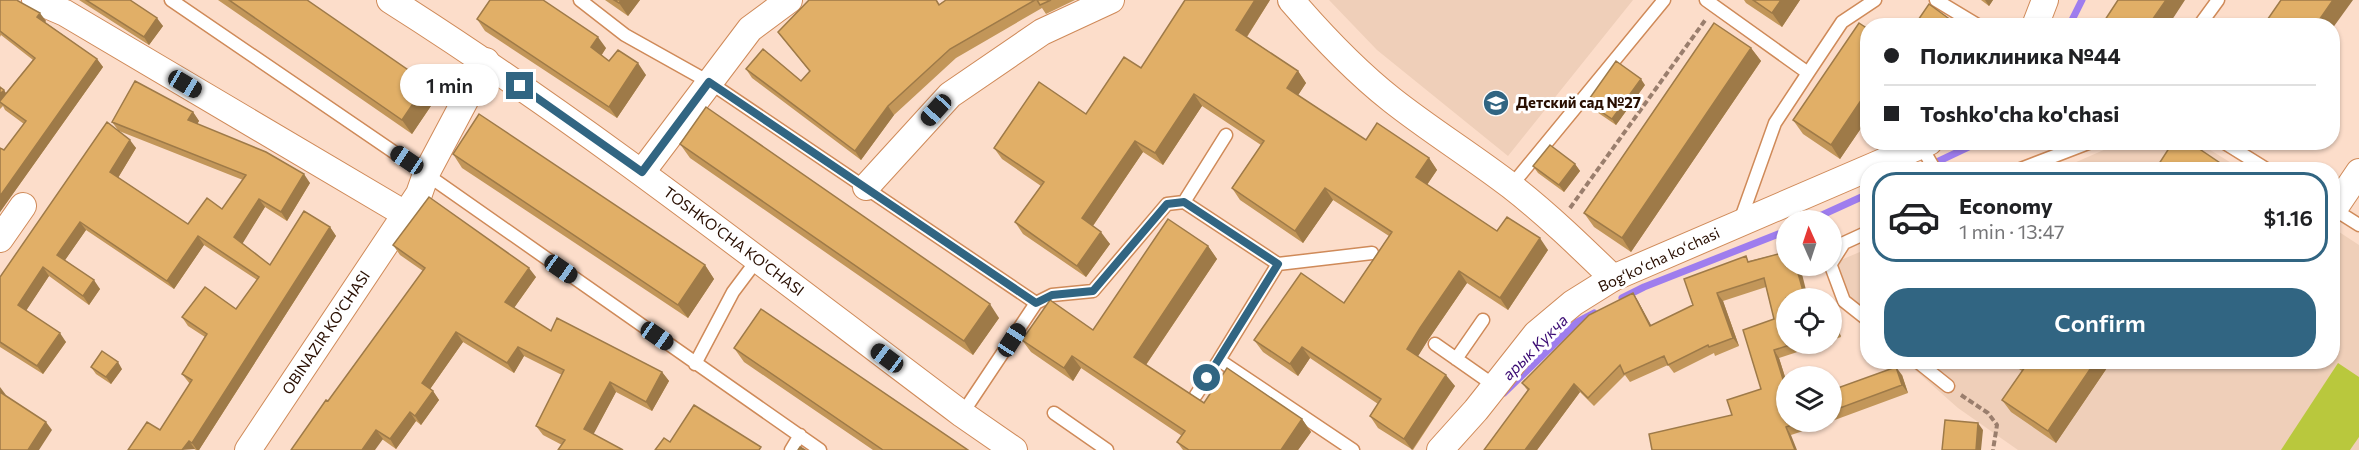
<!DOCTYPE html>
<html lang="en">
<head>
<meta charset="utf-8">
<style>
	body { margin:0; font-family:Commissioner,sans-serif; background:#f2f2f2; color:#202124; height:100vh; display:flex; flex-direction:column; font-size:22px; white-space:nowrap }
	* { box-sizing:border-box; margin:0 }
	p { font-size:20px; color:#757577 }
	.icon { flex:none; width:33px; height:33px; fill:none; stroke:currentColor; stroke-width:2; stroke-linecap:round; stroke-linejoin:round }
	.map { position:relative; flex:1; overflow:hidden }
	.panel { position:absolute; left:1860px; top:162px; width:480px; height:207px; display:flex; flex-direction:column; background:#fff; border-radius:24px; box-shadow:0 2px 4px #0004 }
	.panel>* { flex:none }
	.top-card { position:absolute; left:1860px; top:18px; width:480px; height:132px; border-radius:24px; box-shadow:0 2px 4px #0004; display:grid; align-content:center; height:132px; padding:0 24px; background:#fff }
	.needle { width:39px; rotate:357deg }
	.buttons { position:absolute; left:1776px; top:210px; display:grid; gap:12px }
	.buttons a { display:grid; place-items:center; width:66px; height:66px; border-radius:50%; background:#fff; box-shadow:0 2px 4px #0004; font-size:30px }
	.end { position:absolute; width:27px; height:27px; margin:-14px; border:8px solid #316582; background:#fff; box-shadow:0 0 0 3px #fff }
	.from { border-radius:50% }
	.bubble { position:absolute; height:42px; border-radius:21px; background:#fff; box-shadow:0 2px 4px #0004; font-size:20px; font-weight:600; line-height:42px; text-align:center }
	.car { position:absolute; width:18px; height:36px; margin:-18px -9px; border-radius:8px; box-shadow:0 0 4px 2px #0007; background:linear-gradient(#222 24%,#8ab4d8 0 40%,#222 0 76%,#8ab4d8 0 86%,#222 0) }
	.top-card b { display:flex; align-items:center; gap:21px; height:57px; font-size:22px }
	.top-card b+b { border-top:2px solid #e0e0e0 }
	.top-card i { width:15px; height:15px; background:#202124 }
	ul { padding:10px 0 0; list-style:none }
	li { display:flex; align-items:center; gap:18px; height:90px; margin:0 12px 9px; padding:0 12px; border:3px solid transparent; border-radius:24px }
	li div { flex:1 }
	li b { display:block; font-size:22px }
	li em { font-style:normal; font-weight:600 }
	li.on { border-color:#316582 }
	li>.icon { width:54px; height:54px; stroke-width:1.5 }
	.primary-button { display:flex; gap:12px; margin-top:auto; padding:12px 24px }
	.primary-button a { flex:1; height:69px; border-radius:24px; background:#316582; color:#fff; font-size:24px; font-weight:600; line-height:69px; text-align:center }
	.map>svg:first-child { display:block }
	.built { fill:#efcfb9 }
	.green { fill:#b9c83d }
	.lines { fill:none; stroke-linecap:round; stroke-linejoin:round }
	.stream { stroke:#9e7dee; stroke-width:7 }
	.service-casing { stroke:#cf8a59; stroke-width:15 }
	.minor-casing { stroke:#cf8a59; stroke-width:28 }
	.path { stroke:#9a7e6d; stroke-width:4; stroke-dasharray:6 3; stroke-linecap:butt }
	.service { stroke:#fff; stroke-width:12 }
	.minor { stroke:#fff; stroke-width:26 }
	.wall { fill:#c29659; fill-rule:evenodd }
	.shaded-wall { fill:#9e7a48 }
	.building { fill:#e1af67; stroke:#9e7a48; stroke-width:1.5 }
	.route { stroke:#316582; stroke-width:8 }
	.labels { text-anchor:middle; stroke-width:6; stroke-linejoin:round; paint-order:stroke }
	.poi-label { font-size:15px; font-weight:bold; fill:#280e00; stroke:#fff; text-anchor:start }
	.street-label { font-size:15px; fill:#280e00; stroke:#fff }
	.water-label { font-size:16px; font-style:italic; fill:#3a0a73; stroke:#fff }
</style>
</head>
<body>
<div class="map">
<svg width="2359" height="450" viewBox="0 0 2359 450">
	<rect width="100%" height="100%" fill="#fcddca"/>
	<path class="built" d="M1329,0H1633L1508,156L1377,50Z
		M2122,142L2199,143L2241,169L2058,170Z
		M2333,228L2359,245V450H2018L1958,408L1906,362H2332Z
		M1867,249V327L1861,321L1836,262Z"/>
	<path class="green" d="M2338,363L2359,377V437L2350,450H2281Z"/>
	<g class="lines">
		<path class="stream" d="M2069,26L2082,0
			M1920,170L1979,142
			M1811,220L1868,194
			M1622,298L1644,287L1786,231
			M1504,393L1577,322L1594,313"/>
		<g class="service-casing">
			<path id="service" d="M171,0L426,174L820,450
				M580,0L625,35L709,82L1036,303L962,414
				M1706,0L1808,73L1775,123L1740,221
				M1936,0L1979,26
				M2199,26L2218,0
				M1808,73L1842,22L1875,0
				M2223,142L2268,170
				M1921,146L1935,170
				M2018,170L2091,142
				M1511,186L1664,0
				M1184,202L1226,135
				M2332,208L2359,225
				M1832,262L1844,243L1868,232
				M1278,264L1372,253
				M1831,266L1844,301L1868,320
				M1036,303L1052,295L1093,291L1167,204L1184,202L1278,264L1219,360L1353,450
				M1435,344L1495,386
				M1456,359L1483,320
				M1918,362L1948,386
				M695,364L733,292L757,260
				M1196,395L1219,360
				M1054,413L1107,450
				M791,450L800,435"/>
		</g>
		<g class="minor-casing">
			<g id="minor">
				<path d="M35,0L65,13L405,214"/>
				<path id="s1" d="M390,0C589,126 774,273 962,414L1014,450"/>
				<path d="M1291,0C1322,36 1354,70 1392,100C1430,130 1472,156 1511,186C1547,214 1580,246 1613,278"/>
				<path d="M2035,26L2045,0"/>
				<path d="M642,172L750,29L789,0"/>
				<path d="M866,187L950,95L1042,32L1111,0"/>
				<path d="M2334,209L2359,172"/>
				<path d="M0,239L23,206"/>
				<path id="s2" d="M248,450L419,194L426,174L486,61"/>
				<path d="M1440,450L1476,410L1536,334L1573,303L1613,278L1929,142"/>
			</g>
		</g>
		<path class="path" d="M1570,208L1706,19
			M1961,395L1988,413L1997,425L1993,450"/>
		<use href="#service" class="service"/>
		<use href="#minor" class="minor"/>
	</g>
	<path class="wall" d="M0,0L20,1L21,3L46,21L45,22L97,59L103,67L0,212V148L4,150L24,124L5,110L3,106L0,109V87L6,93L33,60L1,35L0,37Z
		M79,0H130L163,26L149,45Z
		M218,0H307L437,97L412,134Z
		M605,0H640L628,16Z
		M937,0L939,4L946,0H1075L1046,14L1042,8L956,58L894,115L861,160L752,78L746,69L801,81L810,72L778,32Z
		M1270,0L1247,37L1298,71L1306,83L1298,95L1366,140L1429,158L1437,170L1427,185L1497,231L1548,250L1508,310L1467,283L1428,340L1418,356L1455,386L1413,450L1378,428L1370,416L1378,404L1310,358L1298,376L1263,352L1254,340L1344,303L1389,236L1333,200L1303,243L1240,200L1232,188L1261,145L1202,106L1163,165L1143,152L1093,226L1110,244L1086,277L1023,234L1015,222L1041,186L1002,159L994,148L1086,114L1141,68Z
		M1744,0H1800L1782,27L1746,3Z
		M1981,0H1993L1989,6Z
		M477,19L606,48L601,56L609,61L646,75L617,118L485,31Z
		M1868,29V118L1840,159L1803,134L1793,120Z
		M1751,48L1761,61L1631,252L1594,227L1584,213Z
		M1645,85L1616,125L1591,108L1587,102Z
		M193,112L199,121L197,124L310,183L287,221L265,207L242,243L270,265L330,227L336,236L199,450H196L160,430L190,384L182,374L205,337L188,326L182,317L236,309L257,280L204,245L174,289L86,230L65,260L100,289L89,305L49,276L26,310L66,342L43,374L0,347V277L118,130L112,122ZM119,131L243,180L222,209L188,224L118,178L136,148Z
		M680,144L999,318L973,355L690,158Z
		M453,154L705,265L714,279L688,318L462,168Z
		M1575,164L1580,171L1564,192L1538,173L1533,166Z
		M393,245L536,277L514,308L551,331L662,372L669,381L652,411L616,392L593,434L562,445L543,435L536,426L562,375L524,356L514,373L463,342L430,389L433,391L439,400L421,425L416,421L396,449L328,401L423,271L400,255Z
		M1208,246L1217,259L1146,365L1204,403L1302,419L1311,432L1298,450H1183L1177,442L1182,436L1081,368L1073,381L1031,352L1022,340L1093,330Z
		M1786,252V344H1822L1779,358L1786,380V422H1830L1791,435L1732,415L1761,389L1774,319L1766,287L1723,301L1739,346L1715,356L1714,353L1674,373L1668,365L1630,382L1625,375L1594,406L1580,392L1537,450H1484L1528,391L1522,383L1633,293L1638,301L1651,326L1693,305L1749,261Z
		M1832,311L1841,337L1832,340Z
		M734,348L968,450H873L744,362Z
		M2008,362H2111L2056,443L2011,412L2002,400L2022,371Z
		M91,367L122,369L111,384L96,374Z
		M1902,375L1908,393L1832,421V390Z"/>
	<path class="shaded-wall" d="M621,0H640L628,16L619,3Z
		M1255,0H1270L1244,41L1236,30Z
		M1781,0H1800L1782,27L1772,13Z
		M1985,0H1993L1989,6Z
		M2166,0H2185L2168,26H2148Z
		M2333,0H2353L2332,29V26H2315Z
		M40,13L46,21L42,25L37,17Z
		M157,18L163,26L149,45L144,37Z
		M598,37L606,48L599,59L591,47Z
		M1751,48L1761,61L1631,252L1622,238Z
		M97,59L103,67L0,212V196Z
		M638,63L646,75L617,118L609,107Z
		M1298,71L1306,83L1295,100L1287,88Z
		M1641,79L1645,85L1616,125L1612,119Z
		M427,83L437,97L412,134L402,120Z
		M4,90L9,98L0,102V94Z
		M1868,90V118L1840,159L1831,145Z
		M1194,94L1202,106L1163,165L1155,153Z
		M888,106L894,115L861,160L855,151Z
		M193,112L199,121L194,129L188,120Z
		M130,140L136,148L116,181L110,172Z
		M1135,141L1143,152L1090,230L1082,218Z
		M1429,158L1437,170L1424,189L1416,177Z
		M1575,164L1580,171L1564,192L1559,185Z
		M304,174L310,183L287,221L281,212Z
		M1325,188L1333,200L1303,243L1295,231Z
		M259,199L265,207L241,246L234,237Z
		M80,222L86,230L63,263L57,255Z
		M330,227L336,236L199,450H197L192,443Z
		M1101,232L1110,244L1086,277L1077,266Z
		M198,236L204,245L174,289L167,281Z
		M1540,238L1548,250L1508,310L1500,298Z
		M1208,246L1217,259L1143,369L1134,357Z
		M705,265L714,279L688,318L678,305Z
		M1796,266H1800L1808,298H1805Z
		M43,267L49,276L24,314L18,305Z
		M529,268L536,277L511,312L505,302Z
		M1459,271L1467,283L1428,340L1415,361L1407,349L1420,328Z
		M94,280L100,289L89,305L83,296Z
		M1633,293L1638,301L1656,334L1650,326Z
		M1717,293L1723,301L1739,346L1733,338Z
		M990,304L999,318L973,355L964,341Z
		M1832,311L1841,337L1835,329L1832,319Z
		M456,332L463,342L428,392L422,383Z
		M60,333L66,342L43,374L37,366Z
		M518,347L524,356L514,373L507,363Z
		M1302,347L1310,358L1298,376L1290,364Z
		M1774,350L1779,358L1786,380V389Z
		M1072,356L1081,368L1073,381L1064,368Z
		M118,362L122,369L111,384L106,377Z
		M2095,362H2111L2056,443L2048,431Z
		M1896,367L1902,375L1908,393L1902,385Z
		M662,372L669,381L652,411L646,402Z
		M1446,375L1455,386L1412,450L1404,439Z
		M610,382L616,392L591,439L584,429Z
		M1574,384L1580,392L1537,450H1525Z
		M0,387L6,395L0,393Z
		M433,391L439,400L421,425L415,416Z
		M410,412L416,421L396,449L390,439Z
		M1302,419L1311,432L1298,450H1281Z
		M46,422L52,430L39,450H28Z
		M1978,423L1983,430L1981,450H1976Z
		M1786,427L1791,435L1797,450H1795Z
		M376,430L383,439L375,450H362Z
		M189,441L195,449L182,450Z"/>
	<path class="building" d="M0,0H17L18,1L40,13L37,17L97,59L0,196V148L4,150L26,121L0,102V101L35,58L0,31Z
		M86,0H130L157,18L144,37Z
		M229,0H307L427,83L402,120Z
		M490,0H543L598,37L591,47L609,61L618,50L638,63L609,107L477,19Z
		M614,0H621L619,3Z
		M809,0H936L939,5L946,0H1035L950,49L888,106L855,151L746,69L763,49L801,81L810,71L778,32Z
		M1037,0H1051L1040,5Z
		M1185,0H1255L1236,30L1298,71L1287,88L1366,140L1377,123L1429,158L1416,177L1497,231L1507,217L1540,238L1500,298L1459,271L1420,328L1407,349L1446,375L1404,439L1370,416L1381,399L1302,347L1290,364L1254,340L1301,273L1344,303L1392,232L1325,188L1295,231L1232,188L1264,141L1194,94L1155,153L1135,141L1082,218L1101,232L1077,266L1015,222L1044,182L994,148L1039,82L1086,114L1124,57L1141,68Z
		M1753,0H1781L1772,13Z
		M2118,0H2166L2148,26H2101Z
		M2281,0H2333L2315,26H2263Z
		M1929,4L1959,26H1914Z
		M1714,23L1751,48L1622,238L1584,213Z
		M1859,23L1868,29V90L1831,145L1793,120Z
		M1616,61L1641,79L1612,119L1587,102Z
		M135,81L193,112L188,120L266,152L304,174L281,212L259,199L234,237L270,265L304,211L330,227L192,443L189,441L182,450H128L147,422L160,430L192,380L182,374L207,334L182,317L205,287L236,309L259,277L198,236L167,281L80,222L57,255L94,280L83,296L43,267L18,305L60,333L37,366L0,342V277L107,122L130,140L110,172L188,224L207,198L222,209L246,175L112,122Z
		M0,87L4,90L0,94Z
		M706,107L990,304L964,341L680,144Z
		M479,114L705,265L678,305L453,154Z
		M2173,142H2189L2226,167L2224,170H2155Z
		M1550,145L1575,164L1559,185L1533,166Z
		M429,197L529,268L505,302L551,331L557,318L662,372L646,402L610,382L584,429L623,450H558L565,440L536,426L564,370L518,347L507,363L456,332L422,383L433,391L415,416L410,412L390,439L376,430L362,450H291L326,400L328,401L425,268L393,245Z
		M1168,219L1208,246L1134,357L1204,403L1227,368L1302,419L1281,450H1189L1177,442L1185,431L1072,356L1064,368L1022,340L1050,300L1093,330Z
		M1786,252V266H1796L1805,298H1786V344H1793L1774,350L1786,389V422H1801L1786,427L1795,450H1652L1649,434L1732,415L1727,400L1761,389L1743,330L1774,319L1764,278L1717,293L1733,338L1709,347L1708,345L1668,365L1664,356L1624,374L1620,365L1588,398L1574,384L1525,450H1484L1529,389L1522,383L1589,315L1633,293L1650,326L1693,305L1684,279L1746,256L1748,262Z
		M761,309L968,450H883L734,348Z
		M1832,319L1835,329L1832,330Z
		M102,351L118,362L106,377L91,367Z
		M2017,362H2095L2048,431L2002,400L2025,367Z
		M1896,367L1902,385L1832,411V390Z
		M0,392L46,422L28,450H0Z
		M694,405L761,447L759,450H655L664,438L670,442Z
		M1945,420L1978,423L1976,450H1942Z
		M800,447L805,450H798Z"/>
	<g class="lines">
		<path class="route" d="M520,86L642,172L709,82L1036,303L1052,295L1093,291L1167,204L1184,202L1278,264L1207,378"/>
	</g>
	<defs>
		<g id="school-disc" transform="scale(1.35)"><circle r="9.5" fill="#316582" stroke="#fff"/><path d="M0-5L7-2L0 1L-7-2ZM-4 1L0 2.5L4 1V4Q0 6-4 4Z" fill="#fff"/></g>
	</defs>
	<g fill-rule="evenodd">
		<use href="#school-disc" x="1496" y="103"/>
	</g>
	<g class="labels">
		<g class="poi-label">
			<text x="1516" y="108">Детский сад №27</text>
		</g>
		<g class="street-label">
			<text dy="5" stroke="none"><textPath href="#s1" startOffset="420">TOSHKO'CHA KO'CHASI</textPath></text>
			<text transform="translate(1659 260) rotate(-25)" y="5">Bogʻkoʻcha koʻchasi</text>
			<text dy="5" stroke="none"><textPath href="#s2" startOffset="141">OBINAZIR KO'CHASI</textPath></text>
		</g>
		<g class="water-label">
			<text transform="translate(1535 347) rotate(-45)" y="6">арык Кукча</text>
		</g>
	</g>
</svg>
<div class="buttons">
<a><svg class="needle" viewBox="-14 -14 28 28"><path d="M0-13l5 13h-10z" fill="#e53935"/><path d="M0 13l5-13h-10z" fill="#757577"/></svg></a>
<a><svg class="icon" aria-label="locate" viewBox="0 0 24 24"><circle cx="12" cy="12" r="6"/><path d="M12 2v4M12 18v4M2 12h4M18 12h4"/></svg></a>
<a><svg class="icon" aria-label="layers" viewBox="0 0 24 24"><path d="M12 4l9 5-9 5-9-5zM3 14l9 5 9-5"/></svg></a>
</div>
<i class="end from" style="left:1207px;top:378px"></i>
<i class="end" style="left:520px;top:86px"></i>
<div class="bubble" style="left:400px;top:64px;width:99px">1 min</div>
<i class="car" style="left:185px;top:84px;rotate:121deg"></i>
<i class="car" style="left:936px;top:110px;rotate:222deg"></i>
<i class="car" style="left:407px;top:160px;rotate:304deg"></i>
<i class="car" style="left:561px;top:269px;rotate:125deg"></i>
<i class="car" style="left:657px;top:336px;rotate:125deg"></i>
<i class="car" style="left:1012px;top:340px;rotate:33deg"></i>
<i class="car" style="left:887px;top:358px;rotate:307deg"></i>
<div class="top-card">
<b><i class="from"></i>Поликлиника №44</b>
<b><i></i>Toshko'cha ko'chasi</b>
</div>
<section class="panel">
<ul>
<li class="on"><svg class="icon" aria-label="car" viewBox="0 0 24 24"><path d="M5 17H2v-5l4-1 3-4h7l3 4 3 1v5h-3M9 17h6M6 11h13"/><circle cx="7" cy="17" r="2"/><circle cx="17" cy="17" r="2"/></svg><div><b>Economy</b><p>1 min · 13:47</p></div><em>$1.16</em></li>
</ul>
<div class="primary-button"><a>Confirm</a></div>
</section>
</div>
</body>
</html>
